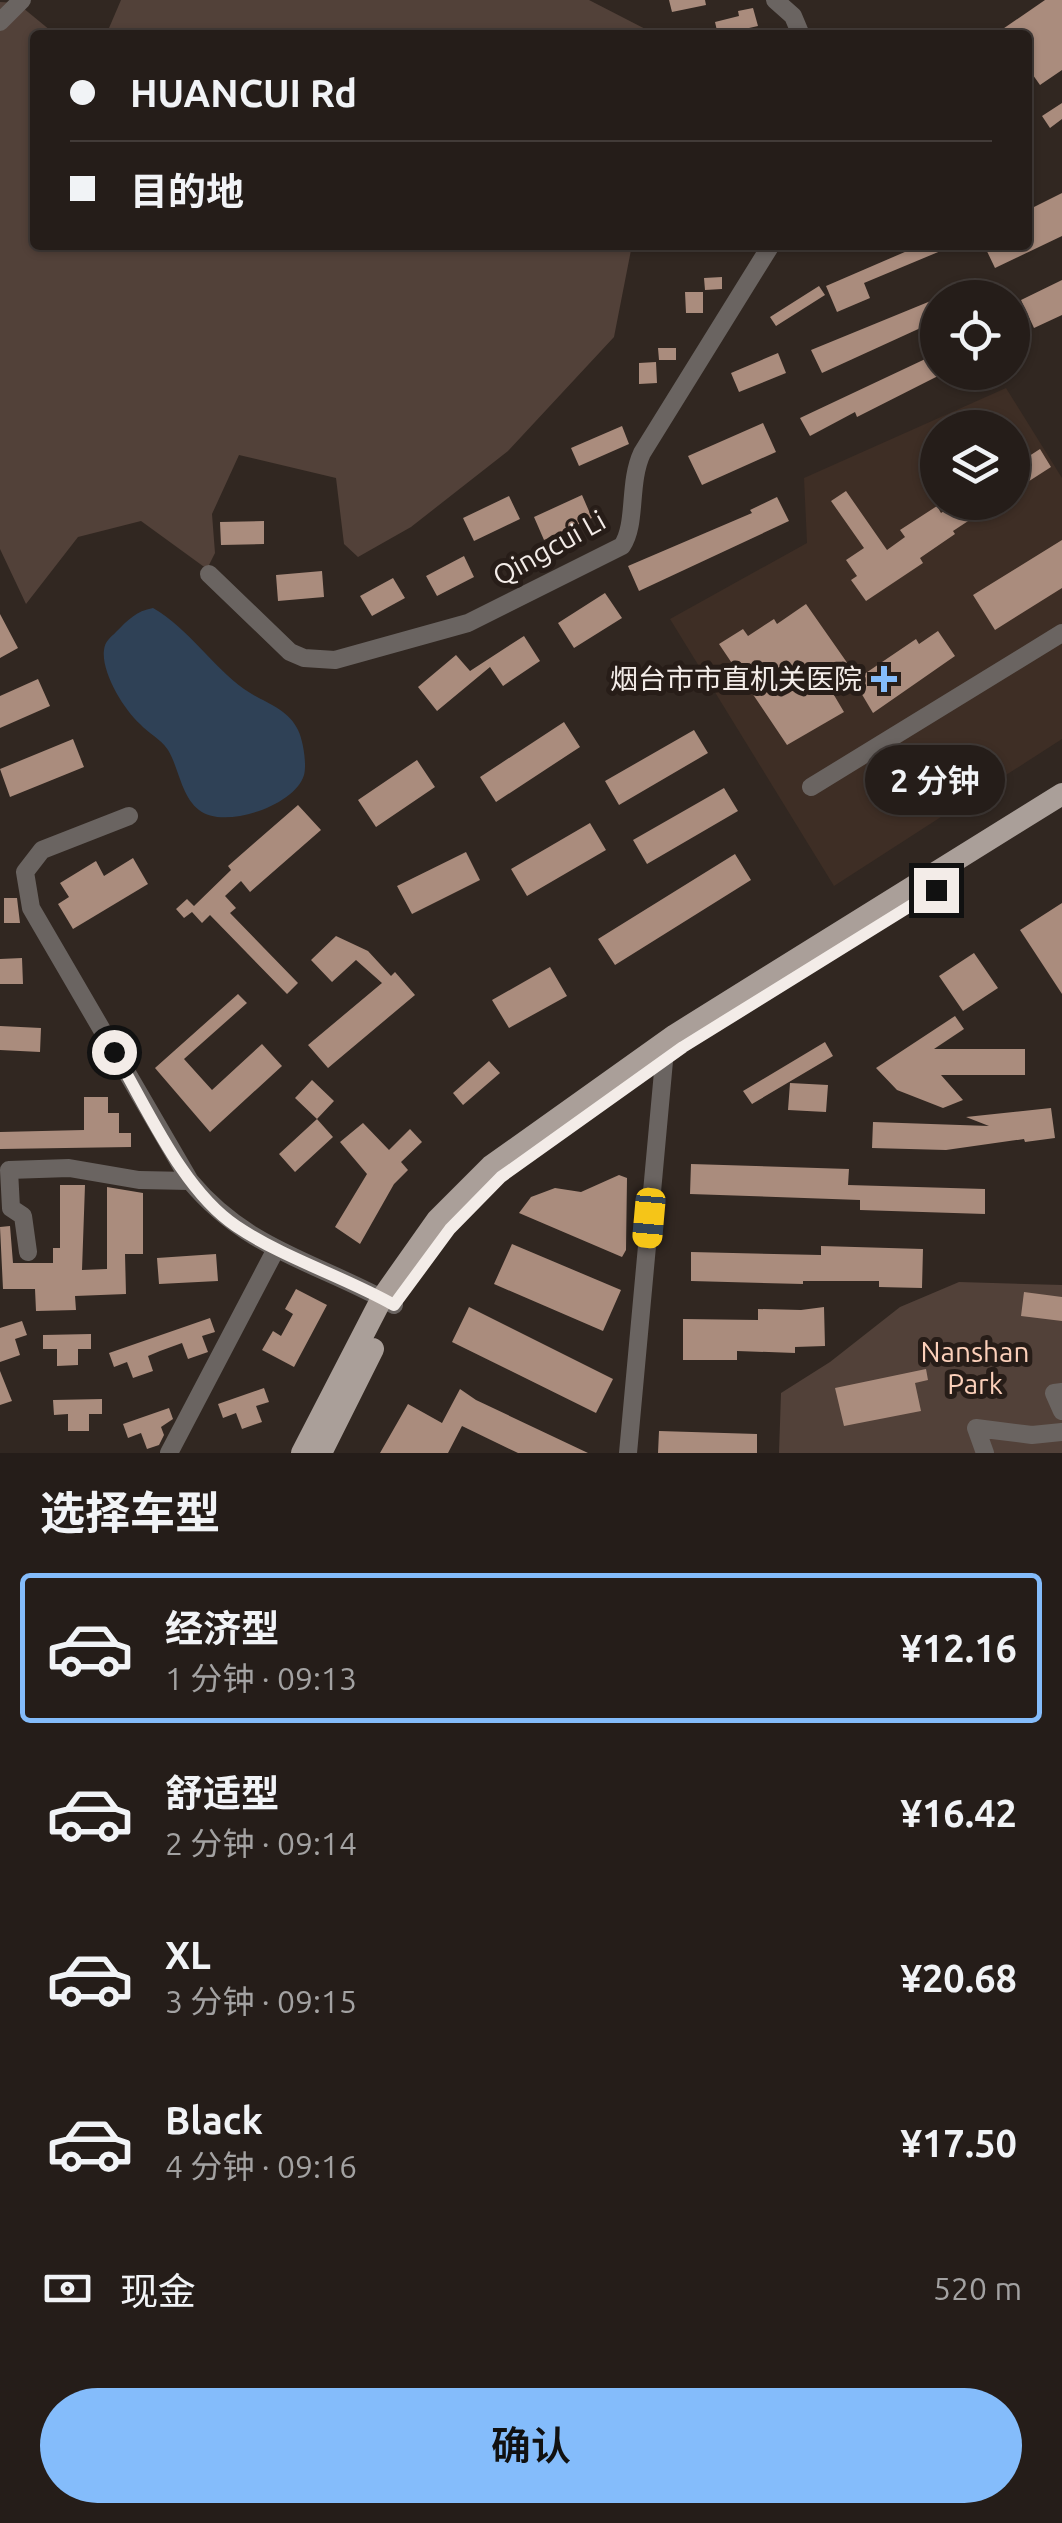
<!DOCTYPE html>
<html lang="zh">
<head>
<meta charset="utf-8">
<style>
	body { margin:0; font-family:Ubuntu,"Noto Sans SC",sans-serif; background:#2d2622; color:#f1f3f6; height:100vh; display:flex; flex-direction:column; font-size:38px; white-space:nowrap }
	* { box-sizing:border-box; margin:0 }
	p { font-size:32px; color:#a3a2a2 }
	.icon { flex:none; width:55px; height:55px; fill:none; stroke:currentColor; stroke-width:2; stroke-linecap:round; stroke-linejoin:round }
	.map { position:relative; height:1453px; overflow:hidden }
	.panel { display:flex; flex-direction:column; background:#251d19; flex:1 }
	.panel>* { flex:none }
	.banner { position:absolute; left:30px; top:30px; width:1002px; height:220px; border-radius:10px; box-shadow:0 2px 8px #0004,0 0 0 2px #423b38; display:grid; align-content:center; height:220px; padding:0 40px; background:#251d19 }
	.fabs { position:absolute; left:920px; top:280px; display:grid; gap:20px }
	.fabs a { display:grid; place-items:center; width:110px; height:110px; border-radius:50%; background:#251d19; box-shadow:0 2px 8px #0004,0 0 0 2px #423b38; font-size:50px }
	.end { position:absolute; width:45px; height:45px; margin:-22px; border:12px solid #f3ece8; background:#111; box-shadow:0 0 0 5px #111 }
	.from { border-radius:50% }
	.bubble { position:absolute; height:70px; border-radius:35px; background:#251d19; box-shadow:0 2px 8px #0004,0 0 0 2px #423b38; font-size:32px; font-weight:600; line-height:70px; text-align:center }
	.car { position:absolute; width:30px; height:60px; margin:-30px -15px; border-radius:12px; box-shadow:0 0 8px 2px #0007; background:linear-gradient(#f5c518 24%,#345 0 40%,#f5c518 0 76%,#345 0 86%,#f5c518 0) }
	.banner b { display:flex; align-items:center; gap:35px; height:95px; font-size:38px }
	.banner b+b { border-top:2px solid #423b38 }
	.banner i { width:25px; height:25px; background:#f1f3f6 }
	ul { padding:0; list-style:none }
	li { display:flex; align-items:center; gap:30px; height:150px; margin:0 20px 15px; padding:0 20px; border:5px solid transparent; border-radius:10px }
	li div { flex:1 }
	li b { display:block; font-size:38px }
	li em { font-style:normal; font-weight:600 }
	li.on { border-color:#84bcfb }
	li>.icon { width:90px; height:90px; stroke-width:1.5 }
	h2 { padding:0 40px; font-size:45px; line-height:120px }
	.pay { display:flex; align-items:center; gap:25px; height:110px; padding:0 40px; font-size:38px }
	.pay p { margin-inline-start:auto }
	.primary-button { display:flex; gap:20px; margin-top:auto; padding:20px 40px }
	.primary-button a { flex:1; height:115px; border-radius:60px; background:#84bcfb; color:#111; font-size:40px; font-weight:600; line-height:115px; text-align:center }
	.map>svg:first-child { display:block }
	.built { fill:#3e2e25; fill-rule:evenodd }
	.green { fill:#524139 }
	.water { fill:#2f4156 }
	.building { fill:#aa8c7d }
	.lines { fill:none; stroke-linecap:round; stroke-linejoin:round }
	.minor { stroke:#6a6461; stroke-width:18 }
	.major { stroke:#aa9f99; stroke-width:22 }
	.route { stroke:#f3ece8; stroke-width:12 }
	.poi-dot { fill:#84bcfb; stroke:#271d18; stroke-width:4 }
	.labels { text-anchor:middle; stroke-width:10; stroke-linejoin:round; paint-order:stroke }
	.street-label { font-size:28px; fill:#f3ece8; stroke:#271d18 }
	.poi-label { font-size:28px; fill:#f3ece8; stroke:#271d18; text-anchor:end }
	.park-label { font-size:28px; fill:#fcd0ba; stroke:#271d18 }
</style>
</head>
<body>
<div class="map">
<svg width="1062" height="1453" viewBox="0 0 1062 1453">
	<rect width="100%" height="100%" fill="#312721"/>
	<path class="built" d="M1006,388L1062,478V739L834,886L670,619L807,543L804,478ZM938,428H1012V502H938Z"/>
	<path class="green" d="M121,0H589L657,35H106Z
		M0,2L17,3L56,35H35V245H632L614,337L508,451L411,527L358,557L344,544L336,478L239,455L212,514L215,553L207,569L141,521L78,537L26,604L0,549Z
		M959,1282L1062,1285V1453H779L781,1393L830,1362L900,1307Z"/>
	<path class="water" d="M153,608C189,629 212,666 244,689C262,702 288,708 298,730C303,740 307,764 304,775C295,806 223,830 199,810C181,796 179,768 168,750C160,738 149,734 140,724C124,710 101,672 104,650C105,641 110,638 116,632C128,620 136,611 153,608Z"/>
	<path class="building" d="M669,0H705L706,5L672,12Z
		M1045,0H1062V70L1040,85L1028,68V35H994Z
		M753,8L758,26L749,28L750,35H718L715,22L739,16L738,11Z
		M1062,103V119L1050,128L1042,116Z
		M1062,193V236L995,268L984,245H1028V210Z
		M921,245H955L864,283L870,298L837,312L826,286Z
		M722,277V289L705,290L704,278Z
		M1062,280V315L1034,328L1021,300Z
		M819,286L825,295L776,326L770,317Z
		M685,292H703V313H686Z
		M938,298V320L822,373L811,350Z
		M658,348H676V360H659Z
		M778,353L786,373L739,392L731,373Z
		M938,353V376L857,417L855,412L810,436L800,418Z
		M656,362L657,383L639,384V363Z
		M763,423L776,452L702,485L688,456Z
		M622,426L629,444L579,466L571,448Z
		M1040,449L1051,467L1012,492V467Z
		M938,460V474L925,481L919,472Z
		M846,491L887,550L905,537L900,530L937,506L941,513L958,502H997L953,531L955,534L920,558L923,563L866,601L851,580L857,576L846,560L864,548L831,501Z
		M582,495L592,518L544,540L534,517Z
		M509,496L520,519L474,541L463,518Z
		M777,497L789,521L639,591L628,566L752,513L750,510Z
		M264,521V544L221,545L220,522Z
		M1062,540V588L995,630L973,595Z
		M464,556L474,577L437,596L426,576Z
		M322,571L324,597L278,601L276,575Z
		M393,578L405,598L372,616L360,596Z
		M605,593L622,618L574,648L558,623Z
		M806,604L855,674L831,690L844,712L787,745L719,644L743,629L748,636L774,619L777,624Z
		M0,614L18,648L0,658Z
		M938,631L955,656L873,713L854,681L916,639L919,644Z
		M524,636L540,661L503,686L490,667L437,711L418,687L456,655L470,671Z
		M38,679L50,706L0,728V696Z
		M564,722L580,747L496,802L480,777Z
		M694,730L708,753L619,805L605,781Z
		M73,739L84,767L10,797L0,769Z
		M417,760L435,787L376,827L358,800Z
		M724,788L738,811L647,864L633,840Z
		M298,805L321,830L250,892L241,881L225,896L236,908L230,913L298,983L287,994L210,915L202,923L192,912L184,918L176,909L187,899L194,906L231,870L228,866Z
		M590,823L606,850L527,896L511,869Z
		M466,852L480,880L412,914L397,886Z
		M735,854L751,880L615,965L598,939Z
		M133,858L148,884L73,929L58,904L69,897L60,883L96,861L104,876Z
		M4,898H17L20,923H4Z
		M1062,903V994L1020,930Z
		M336,936L368,951L391,976L395,972L415,995L328,1068L308,1045L382,983L356,960L332,982L311,960Z
		M974,953L998,988L963,1011L939,976Z
		M22,958L23,984H0V959Z
		M550,967L567,996L509,1028L492,1000Z
		M238,994L247,1003L184,1059L212,1090L262,1044L282,1066L210,1132L155,1068Z
		M955,1016L964,1029L934,1049H1025V1075H941L963,1100L943,1108L897,1090L876,1068Z
		M0,1026L41,1028L40,1052L0,1050Z
		M825,1042L833,1056L752,1104L743,1091Z
		M489,1061L500,1073L463,1105L453,1093Z
		M312,1080L334,1101L317,1119L295,1098Z
		M790,1083L828,1085L826,1112L788,1110Z
		M84,1097H108V1113H119V1133H131V1147L0,1149V1132L84,1130Z
		M1051,1108L1055,1138L1025,1142L1024,1139L946,1150L872,1148L873,1122L989,1126L966,1117Z
		M317,1119L333,1137L295,1172L279,1154Z
		M363,1123L389,1150L410,1129L422,1142L401,1162L408,1170L394,1184L360,1244L335,1227L367,1174L340,1142Z
		M691,1164L849,1169L848,1185L985,1189V1214L860,1210V1200L690,1194Z
		M619,1175L627,1178L626,1250L622,1257L519,1213L531,1197L555,1188L581,1192Z
		M60,1185H85L82,1270L107,1269V1187L143,1193V1254H125L126,1294L75,1296L76,1310L36,1311L35,1289H3L0,1227L10,1226L13,1263H53V1248H60Z
		M512,1244L621,1290L603,1331L494,1284Z
		M821,1246L923,1249L922,1288L879,1287V1281H803V1284L691,1281V1252L821,1255Z
		M216,1254L218,1281L159,1284L157,1258Z
		M296,1289L327,1305L294,1367L262,1350L273,1331L281,1336L293,1314L285,1309Z
		M1024,1292L1062,1297V1321L1021,1316Z
		M469,1307L613,1379L596,1413L452,1342Z
		M824,1307L825,1346L795,1347V1353L737,1351V1360H683V1319L758,1320V1309L801,1310Z
		M210,1318L215,1332L202,1336L208,1352L188,1359L182,1343L160,1351L148,1356L153,1371L133,1378L127,1362L114,1367L109,1353Z
		M22,1321L27,1335L15,1339L20,1355L0,1362V1328Z
		M91,1334V1349H78V1365L57,1366V1349H43V1335Z
		M926,1369L928,1380L915,1383L921,1411L844,1426L835,1388Z
		M0,1371L12,1401L0,1405Z
		M264,1388L269,1402L256,1406L262,1422L242,1429L236,1413L223,1418L218,1404Z
		M460,1389L476,1400L588,1453H518L462,1426L448,1453H380L408,1404L442,1423Z
		M102,1399V1414H89V1431H68V1414L54,1415L53,1400Z
		M169,1408L173,1419L161,1427L164,1435L159,1445L147,1449L141,1433L128,1438L123,1424Z
		M659,1431L757,1434V1453H658Z"/>
	<g class="lines">
		<path class="minor" d="M775,0L793,16L801,35
			M0,22L22,0
			M209,574L290,652L304,658L335,660L468,623L622,546C637,524 628,483 642,453L771,245
			M811,787L1062,633
			M129,816L42,850L25,872L31,908L190,1181C248,1251 320,1263 394,1305
			M28,1252L23,1216L11,1208L9,1170L69,1168L139,1180L190,1181
			M1062,1392L1054,1393L1062,1411
			M169,1453L276,1249
			M628,1453L664,1061L656,1049
			M985,1453L976,1428L1032,1435L1062,1432"/>
		<path class="major" d="M302,1453L382,1298L437,1220L491,1166L675,1035L1062,794
			M321,1453L373,1349"/>
	</g>
	<g class="lines">
		<path class="route" d="M114,1052C147,1107 182,1190 236,1226C285,1259 343,1276 394,1305L450,1229L501,1177L683,1047L936,890"/>
	</g>
	<path class="poi-dot" d="M879 664h10v10h10v10h-10v10h-10v-10h-10v-10h10z"/>
	<g class="labels">
		<g class="street-label">
			<text transform="translate(549 548) rotate(-29)" y="10">Qingcui Li</text>
		</g>
		<g class="poi-label">
			<text x="862" y="689">烟台市市直机关医院</text>
		</g>
		<g class="park-label">
			<text x="975" y="1362">Nanshan<tspan x="975" dy="32">Park</tspan></text>
		</g>
	</g>
</svg>
<div class="fabs">
<a><svg class="icon" aria-label="locate" viewBox="0 0 24 24"><circle cx="12" cy="12" r="6"/><path d="M12 2v4M12 18v4M2 12h4M18 12h4"/></svg></a>
<a><svg class="icon" aria-label="layers" viewBox="0 0 24 24"><path d="M12 4l9 5-9 5-9-5zM3 14l9 5 9-5"/></svg></a>
</div>
<i class="end from" style="left:114px;top:1052px"></i>
<i class="end" style="left:936px;top:890px"></i>
<div class="bubble" style="left:865px;top:745px;width:140px">2 分钟</div>
<i class="car" style="left:649px;top:1218px;rotate:185deg"></i>
<div class="banner">
<b><i class="from"></i>HUANCUI Rd</b>
<b><i></i>目的地</b>
</div>
</div>
<section class="panel">
<h2>选择车型</h2>
<ul>
<li class="on"><svg class="icon" aria-label="car" viewBox="0 0 24 24"><path d="M5 17H2v-5l4-1 3-4h7l3 4 3 1v5h-3M9 17h6M6 11h13"/><circle cx="7" cy="17" r="2"/><circle cx="17" cy="17" r="2"/></svg><div><b>经济型</b><p>1 分钟 · 09:13</p></div><em>¥12.16</em></li>
<li><svg class="icon" aria-label="car" viewBox="0 0 24 24"><path d="M5 17H2v-5l4-1 3-4h7l3 4 3 1v5h-3M9 17h6M6 11h13"/><circle cx="7" cy="17" r="2"/><circle cx="17" cy="17" r="2"/></svg><div><b>舒适型</b><p>2 分钟 · 09:14</p></div><em>¥16.42</em></li>
<li><svg class="icon" aria-label="car" viewBox="0 0 24 24"><path d="M5 17H2v-5l4-1 3-4h7l3 4 3 1v5h-3M9 17h6M6 11h13"/><circle cx="7" cy="17" r="2"/><circle cx="17" cy="17" r="2"/></svg><div><b>XL</b><p>3 分钟 · 09:15</p></div><em>¥20.68</em></li>
<li><svg class="icon" aria-label="car" viewBox="0 0 24 24"><path d="M5 17H2v-5l4-1 3-4h7l3 4 3 1v5h-3M9 17h6M6 11h13"/><circle cx="7" cy="17" r="2"/><circle cx="17" cy="17" r="2"/></svg><div><b>Black</b><p>4 分钟 · 09:16</p></div><em>¥17.50</em></li>
</ul>
<div class="pay"><svg class="icon" aria-label="cash" viewBox="0 0 24 24"><path d="M3 7h18v10H3z"/><circle cx="12" cy="12" r="2"/></svg>现金<p>520 m</p></div>
<div class="primary-button"><a>确认</a></div>
</section>
</body>
</html>
